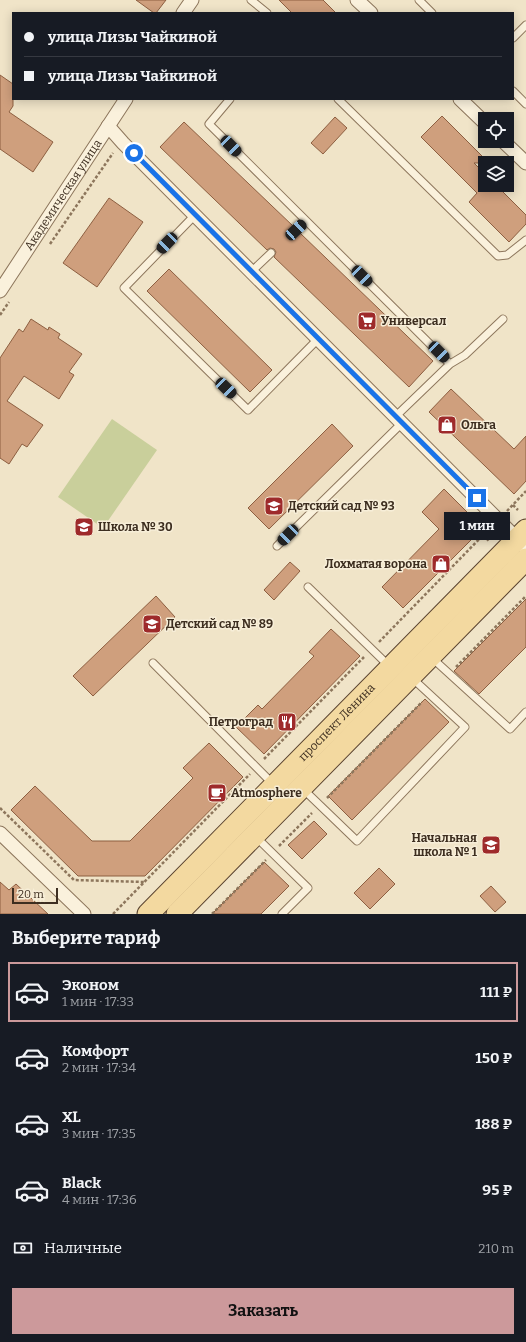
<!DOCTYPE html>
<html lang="ru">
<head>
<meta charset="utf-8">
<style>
	body { margin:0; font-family:Bitter,serif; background:#20242c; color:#f1f3f6; height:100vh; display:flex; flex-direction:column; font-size:15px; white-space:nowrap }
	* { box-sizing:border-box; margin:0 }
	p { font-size:13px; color:#9ea1a6 }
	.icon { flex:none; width:22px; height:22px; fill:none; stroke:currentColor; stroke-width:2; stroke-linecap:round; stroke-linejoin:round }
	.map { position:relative; height:914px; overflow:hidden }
	.drawer { display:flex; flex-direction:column; background:#171b24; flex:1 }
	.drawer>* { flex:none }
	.guide { position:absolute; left:12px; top:12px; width:502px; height:88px; border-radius:0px; box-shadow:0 2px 10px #0003; display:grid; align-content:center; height:88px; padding:0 12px; background:#171b24 }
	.controls { position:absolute; left:478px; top:112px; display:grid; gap:8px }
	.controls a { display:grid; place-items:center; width:36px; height:36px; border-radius:0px; background:#171b24; box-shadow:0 2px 10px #0003; font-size:20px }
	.scale { position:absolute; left:12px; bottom:10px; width:46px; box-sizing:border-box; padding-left:4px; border:2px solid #3d2e20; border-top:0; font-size:11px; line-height:14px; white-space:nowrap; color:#3d2e20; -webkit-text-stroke:3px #f7eed8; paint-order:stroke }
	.end { position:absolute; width:18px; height:18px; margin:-9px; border:5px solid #1a73e8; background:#fff; box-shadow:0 0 0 2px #fff }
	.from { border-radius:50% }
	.bubble { position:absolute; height:28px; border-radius:0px; background:#171b24; box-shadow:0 2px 10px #0003; font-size:13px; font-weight:700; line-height:28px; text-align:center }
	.car { position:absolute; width:12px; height:24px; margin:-12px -6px; border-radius:5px; box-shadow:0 0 3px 1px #0007; background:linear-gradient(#222 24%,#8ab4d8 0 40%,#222 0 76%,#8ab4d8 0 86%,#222 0) }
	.guide b { display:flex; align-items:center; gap:14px; height:38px; font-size:15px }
	.guide b+b { border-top:1px solid #363941 }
	.guide i { width:10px; height:10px; background:#f1f3f6 }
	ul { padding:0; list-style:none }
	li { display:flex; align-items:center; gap:12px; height:60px; margin:0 8px 6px; padding:0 4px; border:2px solid transparent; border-radius:0px }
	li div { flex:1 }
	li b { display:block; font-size:15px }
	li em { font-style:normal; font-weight:700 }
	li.current { border-color:#cc999b }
	li>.icon { width:36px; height:36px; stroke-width:1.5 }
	h2 { padding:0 12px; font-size:18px; line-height:48px }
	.pay { display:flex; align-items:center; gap:10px; height:44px; padding:0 12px; font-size:15px }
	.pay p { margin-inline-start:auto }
	.cta { display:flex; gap:8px; margin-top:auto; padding:8px 12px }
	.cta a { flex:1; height:46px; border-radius:0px; background:#cc999b; color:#111; font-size:16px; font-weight:700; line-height:46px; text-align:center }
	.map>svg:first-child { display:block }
	.green { fill:#c9cf9b }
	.building { fill:#cf9f7d; stroke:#8d5f41 }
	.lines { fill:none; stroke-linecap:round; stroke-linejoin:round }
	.lane-casing { stroke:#8d765c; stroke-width:9 }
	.street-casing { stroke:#8d765c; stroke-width:15 }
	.primary-casing { stroke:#5b4430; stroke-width:23 }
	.path { stroke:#8d765c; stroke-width:2.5; stroke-dasharray:3 2; stroke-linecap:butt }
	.lane { stroke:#faf1dc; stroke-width:7 }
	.street { stroke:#faf1dc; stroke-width:13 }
	.primary { stroke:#f3d9a0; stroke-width:21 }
	.route { stroke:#1a73e8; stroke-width:5 }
	.labels { text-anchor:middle; stroke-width:3; stroke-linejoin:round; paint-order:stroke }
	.street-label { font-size:12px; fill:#3d2e20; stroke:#f7eed8 }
	.poi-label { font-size:12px; font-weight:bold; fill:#3d2e20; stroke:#f7eed8; text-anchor:start }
</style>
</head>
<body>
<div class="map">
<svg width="526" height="914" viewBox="0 0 526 914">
	<rect width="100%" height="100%" fill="#f0e4c8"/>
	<path class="green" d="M112,419L157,450L103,528L58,497Z"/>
	<path class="building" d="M136,0H166L156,13H154Z
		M279,0H323L336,13H292Z
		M0,75L13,84V106L9,112L53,142L33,172L0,149Z
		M442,116L489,163H474L485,174V185H496L526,215V224L509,242L469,202L477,193L421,137Z
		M335,117L347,128L323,154L311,143Z
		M184,122L293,226L291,231L293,234L297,235L300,233L433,361L409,387L274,257L276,252L274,249L270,248L267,250L160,147Z
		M109,198L143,222L97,287L63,263Z
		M169,269L272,370L250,392L147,291Z
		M31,319L48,330L49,327L60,334L58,338L82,354L69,372L74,375L59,399L24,376L7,401L43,425L27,447L22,444L9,464L0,458V358L19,329L23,332Z
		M451,389L514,449L526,436V481L514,494L429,412Z
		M332,424L353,446L269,529L248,508Z
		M444,489L483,528L403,608L382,587L439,529L422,512Z
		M290,562L300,571L274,600L264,590Z
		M156,596L175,617L93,696L73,676Z
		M526,599V647L479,694L454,671Z
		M331,629L360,656L264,754L236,727L258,705L262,709L314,656L309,652Z
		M425,699L449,722L352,820L328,796Z
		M209,743L243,777L145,876H78L11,810L35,786L92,841H130L193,778L183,768Z
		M314,821L327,834L302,859L288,845Z
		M264,862L289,886L261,914H212Z
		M379,868L395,884L370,909L354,893Z
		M0,882L9,890L16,884L48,914H0Z
		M491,886L506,902L495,912L480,896Z"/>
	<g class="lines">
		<g class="lane-casing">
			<path id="lane" d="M251,0L267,13
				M419,0L432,13
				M513,38L526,25
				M513,91L526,104
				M230,99L209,124L450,364L395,417
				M338,99L498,256L507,255L526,240
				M195,215L124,288L248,410L318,339
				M296,230L306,221
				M251,272L271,253
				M450,364L465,355L503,319
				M277,546L402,423
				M308,587L389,666
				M432,658L510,729L526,712
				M153,663L273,784
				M303,789L357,841L465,727L412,678
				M256,837L308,888L282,914"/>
		</g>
		<g class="street-casing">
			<g id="street">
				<path d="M357,0L371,13"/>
				<path d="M183,13L192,0"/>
				<path d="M460,99L485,123"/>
				<path d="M108,126L123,143L526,548"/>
				<path d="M503,141L526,163"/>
				<path id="s1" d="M0,291L126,99"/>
				<path d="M0,833L84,914"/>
			</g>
		</g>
		<g class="primary-casing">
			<g id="primary">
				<path id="s2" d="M148,914L526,530"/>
				<path d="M177,914L526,559"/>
			</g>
		</g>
		<path class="path" d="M50,244L113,153
			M0,315L9,302
			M513,505L518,510
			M507,511L526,491
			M483,535L489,541
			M379,642L488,530
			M456,667L526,596
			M264,759L364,657
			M327,798L422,702
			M0,808L74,880L144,882
			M279,846L312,813
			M113,914L250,774
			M212,914L266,860"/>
		<use href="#lane" class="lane"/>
		<use href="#street" class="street"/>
		<use href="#primary" class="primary"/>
	</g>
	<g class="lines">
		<path class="route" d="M134,153L477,498"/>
	</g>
	<defs>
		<g id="supermarket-square" transform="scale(1)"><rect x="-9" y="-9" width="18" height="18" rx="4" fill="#9e2a2b" stroke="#f7eed8"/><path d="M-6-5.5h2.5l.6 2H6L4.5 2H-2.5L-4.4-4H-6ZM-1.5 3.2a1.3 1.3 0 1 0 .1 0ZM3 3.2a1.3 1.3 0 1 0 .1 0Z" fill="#fff"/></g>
		<g id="shop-square" transform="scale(1)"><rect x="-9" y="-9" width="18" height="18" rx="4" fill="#9e2a2b" stroke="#f7eed8"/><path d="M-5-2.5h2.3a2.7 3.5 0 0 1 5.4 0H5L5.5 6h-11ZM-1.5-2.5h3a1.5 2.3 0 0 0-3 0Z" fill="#fff"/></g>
		<g id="school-square" transform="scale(1)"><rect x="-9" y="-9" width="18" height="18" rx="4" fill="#9e2a2b" stroke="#f7eed8"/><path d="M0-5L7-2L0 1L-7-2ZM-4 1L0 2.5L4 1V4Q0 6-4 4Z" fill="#fff"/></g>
		<g id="restaurant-square" transform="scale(1)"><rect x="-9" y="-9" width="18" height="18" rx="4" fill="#9e2a2b" stroke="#f7eed8"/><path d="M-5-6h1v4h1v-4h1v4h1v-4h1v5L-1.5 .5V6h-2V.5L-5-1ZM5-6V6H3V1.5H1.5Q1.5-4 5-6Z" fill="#fff"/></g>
		<g id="cafe-square" transform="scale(1)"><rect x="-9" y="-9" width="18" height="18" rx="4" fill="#9e2a2b" stroke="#f7eed8"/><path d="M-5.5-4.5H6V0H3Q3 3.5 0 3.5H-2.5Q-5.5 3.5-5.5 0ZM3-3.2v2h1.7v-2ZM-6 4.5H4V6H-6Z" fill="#fff"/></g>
	</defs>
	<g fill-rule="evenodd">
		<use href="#supermarket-square" x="367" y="321"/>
		<use href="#shop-square" x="447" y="425"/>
		<use href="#school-square" x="274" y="506"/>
		<use href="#school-square" x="84" y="527"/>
		<use href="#shop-square" x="441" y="564"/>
		<use href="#school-square" x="152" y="624"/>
		<use href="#restaurant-square" x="287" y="722"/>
		<use href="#cafe-square" x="217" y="793"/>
		<use href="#school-square" x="491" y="845"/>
	</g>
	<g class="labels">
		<g class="street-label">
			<text dy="4" stroke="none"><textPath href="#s1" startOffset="115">Академическая улица</textPath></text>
			<text dy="4" stroke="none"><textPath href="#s2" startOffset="269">проспект Ленина</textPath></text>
		</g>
		<g class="poi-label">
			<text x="381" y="325">Универсал</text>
			<text x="461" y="429">Ольга</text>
			<text x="288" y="510">Детский сад № 93</text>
			<text x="98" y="531">Школа № 30</text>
			<text x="427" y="568" text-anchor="end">Лохматая ворона</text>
			<text x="166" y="628">Детский сад № 89</text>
			<text x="273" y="726" text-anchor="end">Петроград</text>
			<text x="231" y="797">Atmosphere</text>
			<text x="477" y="842" text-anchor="end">Начальная<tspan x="477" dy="14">школа № 1</tspan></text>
		</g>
	</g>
</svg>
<div class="controls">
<a><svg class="icon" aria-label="locate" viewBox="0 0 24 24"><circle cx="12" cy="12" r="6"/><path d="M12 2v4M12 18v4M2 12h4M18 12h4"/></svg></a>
<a><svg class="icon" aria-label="layers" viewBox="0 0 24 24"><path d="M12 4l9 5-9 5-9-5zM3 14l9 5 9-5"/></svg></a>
</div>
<div class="scale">20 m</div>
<i class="end from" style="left:134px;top:153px"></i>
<i class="end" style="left:477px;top:498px"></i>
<div class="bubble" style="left:444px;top:512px;width:66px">1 мин</div>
<i class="car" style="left:231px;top:146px;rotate:135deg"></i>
<i class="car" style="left:296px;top:230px;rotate:47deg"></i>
<i class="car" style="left:167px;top:243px;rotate:224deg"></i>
<i class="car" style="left:362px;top:276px;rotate:135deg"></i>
<i class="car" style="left:439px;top:352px;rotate:135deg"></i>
<i class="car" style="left:226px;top:388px;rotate:134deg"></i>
<i class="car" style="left:288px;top:535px;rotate:225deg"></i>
<div class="guide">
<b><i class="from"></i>улица Лизы Чайкиной</b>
<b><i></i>улица Лизы Чайкиной</b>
</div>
</div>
<section class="drawer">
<h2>Выберите тариф</h2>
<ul>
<li class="current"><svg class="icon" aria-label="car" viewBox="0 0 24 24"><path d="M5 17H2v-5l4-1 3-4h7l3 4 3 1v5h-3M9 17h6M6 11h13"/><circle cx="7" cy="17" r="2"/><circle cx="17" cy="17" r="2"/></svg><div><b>Эконом</b><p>1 мин · 17:33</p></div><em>111 ₽</em></li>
<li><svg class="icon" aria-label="car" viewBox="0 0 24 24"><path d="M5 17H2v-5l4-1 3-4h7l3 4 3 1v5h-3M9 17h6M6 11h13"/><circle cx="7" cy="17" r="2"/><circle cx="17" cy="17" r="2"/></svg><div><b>Комфорт</b><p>2 мин · 17:34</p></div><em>150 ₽</em></li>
<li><svg class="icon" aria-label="car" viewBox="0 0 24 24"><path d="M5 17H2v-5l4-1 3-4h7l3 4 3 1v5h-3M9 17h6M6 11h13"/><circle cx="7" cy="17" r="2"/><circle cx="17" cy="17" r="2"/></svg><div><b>XL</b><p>3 мин · 17:35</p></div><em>188 ₽</em></li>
<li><svg class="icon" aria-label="car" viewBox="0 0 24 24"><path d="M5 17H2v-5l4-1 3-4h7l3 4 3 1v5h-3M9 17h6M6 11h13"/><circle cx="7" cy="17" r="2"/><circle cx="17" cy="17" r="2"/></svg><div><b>Black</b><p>4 мин · 17:36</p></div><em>95 ₽</em></li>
</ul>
<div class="pay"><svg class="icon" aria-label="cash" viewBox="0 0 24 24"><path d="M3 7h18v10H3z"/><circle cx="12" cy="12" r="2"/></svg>Наличные<p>210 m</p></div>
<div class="cta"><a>Заказать</a></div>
</section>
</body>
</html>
